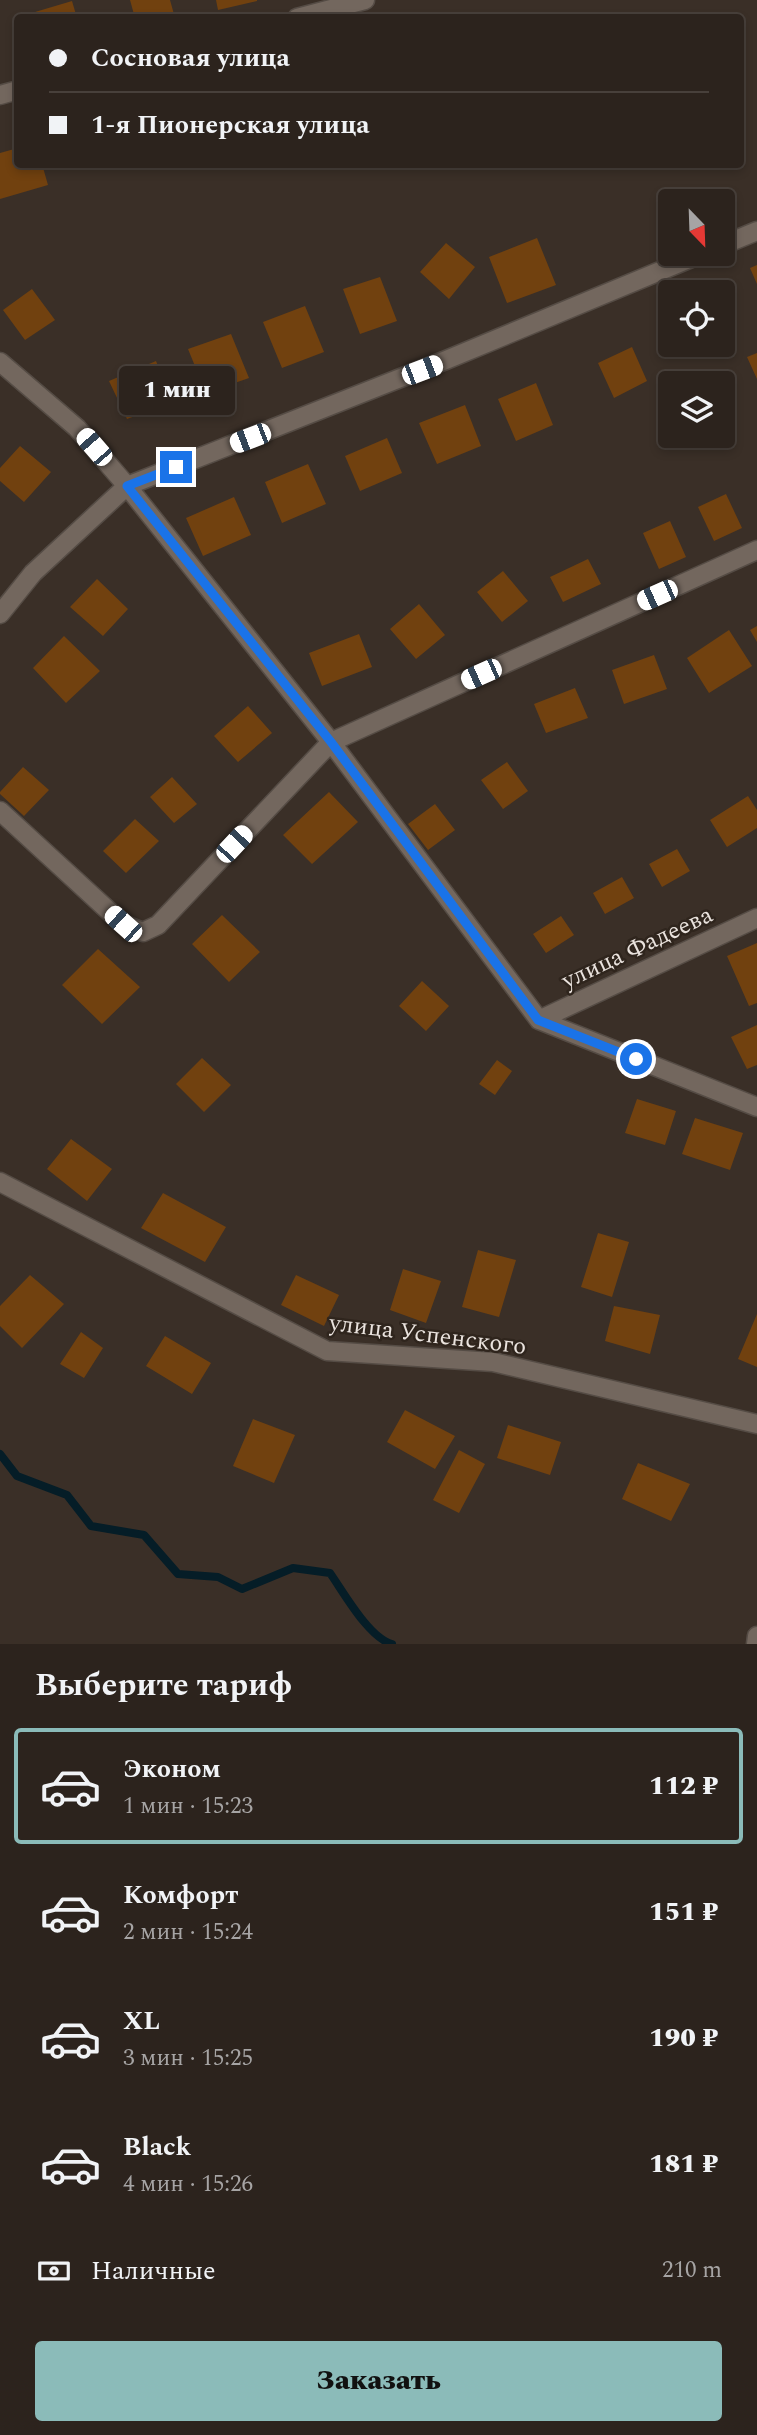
<!DOCTYPE html>
<html lang="ru">
<head>
<meta charset="utf-8">
<style>
	body { margin:0; font-family:Spectral,serif; background:#382f2a; color:#f1f3f6; height:100vh; display:flex; flex-direction:column; font-size:26px; white-space:nowrap }
	* { box-sizing:border-box; margin:0 }
	p { font-size:23px; color:#a6a4a4 }
	.icon { flex:none; width:38px; height:38px; fill:none; stroke:currentColor; stroke-width:2; stroke-linecap:round; stroke-linejoin:round }
	.map { position:relative; height:1644px; overflow:hidden }
	.sheet { display:flex; flex-direction:column; background:#2c231d; flex:1 }
	.sheet>* { flex:none }
	.banner { position:absolute; left:14px; top:14px; width:730px; height:154px; border-radius:7px; box-shadow:0 4px 10px #0003,0 0 0 2px #48403b; display:grid; align-content:center; height:154px; padding:0 35px; background:#2c231d }
	.needle { width:46px; rotate:157deg }
	.controls { position:absolute; left:658px; top:189px; display:grid; gap:14px }
	.controls a { display:grid; place-items:center; width:77px; height:77px; border-radius:7px; background:#2c231d; box-shadow:0 4px 10px #0003,0 0 0 2px #48403b; font-size:35px }
	.end { position:absolute; width:32px; height:32px; margin:-16px; border:9px solid #1a73e8; background:#fff; box-shadow:0 0 0 4px #fff }
	.from { border-radius:50% }
	.bubble { position:absolute; height:49px; border-radius:7px; background:#2c231d; box-shadow:0 4px 10px #0003,0 0 0 2px #48403b; font-size:23px; font-weight:800; line-height:49px; text-align:center }
	.car { position:absolute; width:21px; height:42px; margin:-21px -10px; border-radius:9px; box-shadow:0 0 5px 2px #0007; background:linear-gradient(#fff 24%,#345 0 40%,#fff 0 76%,#345 0 86%,#fff 0) }
	.banner b { display:flex; align-items:center; gap:24px; height:66px; font-size:26px }
	.banner b+b { border-top:2px solid #48403b }
	.banner i { width:18px; height:18px; background:#f1f3f6 }
	ul { padding:0; list-style:none }
	li { display:flex; align-items:center; gap:21px; height:116px; margin:0 14px 10px; padding:0 21px; border:4px solid transparent; border-radius:7px }
	li div { flex:1 }
	li b { display:block; font-size:26px }
	li em { font-style:normal; font-weight:800 }
	li.on { border-color:#8bbbb9 }
	li>.icon { width:63px; height:63px; stroke-width:1.5 }
	h2 { padding:0 35px; font-size:32px; line-height:84px }
	.pay { display:flex; align-items:center; gap:18px; height:77px; padding:0 35px; font-size:26px }
	.pay p { margin-inline-start:auto }
	.primary-button { display:flex; gap:14px; margin-top:auto; padding:14px 35px }
	.primary-button a { flex:1; height:80px; border-radius:7px; background:#8bbbb9; color:#111; font-size:28px; font-weight:800; line-height:80px; text-align:center }
	.map>svg:first-child { display:block }
	.lines { fill:none; stroke-linecap:round; stroke-linejoin:round }
	.stream { stroke:#051d27; stroke-width:8 }
	.building { fill:#71410f }
	.minor-casing { stroke:#554c45; stroke-width:21 }
	.minor { stroke:#73675e; stroke-width:18 }
	.route { stroke:#1a73e8; stroke-width:9 }
	.labels { text-anchor:middle; stroke-width:5; stroke-linejoin:round; paint-order:stroke }
	.street-label { font-size:24px; fill:#eae3de; stroke:#2f251d }
</style>
</head>
<body>
<div class="map">
<svg width="757" height="1644" viewBox="0 0 757 1644">
	<rect width="100%" height="100%" fill="#3a2f27"/>
	<g class="lines">
		<path class="stream" d="M0,1454L17,1476L67,1495L91,1526L144,1535L178,1574L218,1577L242,1589L293,1568L330,1573C344,1593 369,1638 392,1644"/>
	</g>
	<path class="building" d="M130,0H170L175,18H135Z
		M216,0H257V1L218,10Z
		M72,1L77,18H37L35,12Z
		M18,148V164H42L48,185L0,199V153Z
		M537,238L556,285L507,303L489,257Z
		M446,243L475,267L449,299L420,272Z
		M757,265V284L750,268Z
		M380,277L397,321L360,334L343,289Z
		M32,289L55,320L25,340L3,310Z
		M305,306L324,352L282,368L263,322Z
		M231,334L249,378L206,393L188,349Z
		M632,347L647,381L614,398L598,363Z
		M757,353V379L747,357Z
		M156,361L173,402L127,419L109,381Z
		M536,383L553,425L516,441L498,399Z
		M465,405L481,446L437,464L419,423Z
		M387,438L402,473L360,491L345,456Z
		M20,446L51,472L24,502L0,481V468Z
		M308,464L326,504L282,523L265,482Z
		M726,494L742,528L714,541L698,507Z
		M234,497L251,535L203,556L186,518Z
		M670,521L686,557L659,569L643,533Z
		M588,559L601,584L563,602L550,577Z
		M503,571L528,601L502,622L477,592Z
		M97,579L128,609L103,636L70,607Z
		M419,604L445,635L416,659L390,629Z
		M757,626V642L750,630Z
		M729,630L752,666L709,693L687,658Z
		M359,634L372,667L322,686L309,653Z
		M64,636L100,671L66,703L33,668Z
		M654,655L667,689L624,704L612,670Z
		M575,688L588,718L546,733L534,704Z
		M248,706L272,733L238,762L214,736Z
		M507,762L528,791L503,809L481,780Z
		M23,767L49,790L24,816L0,794V792Z
		M172,777L197,804L174,823L150,797Z
		M329,792L358,822L312,864L283,835Z
		M748,796L757,810V828L727,847L710,820Z
		M435,804L455,830L428,850L408,824Z
		M135,819L159,841L126,873L103,851Z
		M677,849L690,871L662,887L649,864Z
		M622,877L634,898L605,914L593,893Z
		M222,915L260,952L229,982L192,944Z
		M561,916L574,935L546,953L533,934Z
		M757,943V1003L749,1006L727,956Z
		M98,949L140,987L102,1024L62,985Z
		M422,981L449,1006L426,1031L399,1006Z
		M757,1025V1065L747,1069L731,1037Z
		M202,1058L231,1085L204,1112L176,1084Z
		M497,1060L512,1071L495,1095L479,1084Z
		M637,1099L676,1111L665,1145L625,1133Z
		M695,1118L743,1133L730,1170L682,1154Z
		M71,1139L112,1169L87,1201L47,1169Z
		M163,1193L226,1227L205,1262L141,1228Z
		M598,1233L629,1242L612,1297L581,1287Z
		M478,1250L516,1260L499,1317L462,1307Z
		M403,1269L441,1281L426,1323L390,1310Z
		M30,1275L64,1304L22,1348L0,1326V1306Z
		M296,1275L339,1295L324,1326L281,1305Z
		M614,1306L660,1315L650,1354L605,1341Z
		M757,1314V1367L738,1359Z
		M81,1332L103,1348L84,1378L60,1364Z
		M165,1336L211,1363L192,1394L146,1366Z
		M405,1410L455,1436L435,1469L387,1442Z
		M253,1419L295,1435L274,1483L233,1466Z
		M508,1425L561,1442L550,1475L497,1458Z
		M459,1450L485,1464L459,1513L433,1500Z
		M638,1463L690,1484L671,1521L622,1499Z"/>
	<g class="lines">
		<g class="minor-casing">
			<path id="minor" d="M297,18L365,0
				M0,95L18,90
				M723,245L757,231
				M0,362L77,428L127,486L331,742L539,1020
				M0,614L33,573L127,486L446,360L701,254
				M0,811L123,924L143,932L158,925L331,742L757,550
				M539,1020L757,918
				M539,1020L757,1107
				M0,1182L327,1351L493,1362L757,1424
				M756,1644L757,1636"/>
		</g>
		<use href="#minor" class="minor"/>
	</g>
	<g class="lines">
		<path class="route" d="M176,467L127,486L331,742L538,1020L636,1059"/>
	</g>
	<g class="labels">
		<g class="street-label">
			<text transform="translate(637 947) rotate(-25)" y="8">улица Фадеева</text>
			<text transform="translate(428 1334) rotate(7)" y="8">улица Успенского</text>
		</g>
	</g>
</svg>
<div class="controls">
<a><svg class="needle" viewBox="-14 -14 28 28"><path d="M0-13l5 13h-10z" fill="#e53935"/><path d="M0 13l5-13h-10z" fill="#a6a4a4"/></svg></a>
<a><svg class="icon" aria-label="locate" viewBox="0 0 24 24"><circle cx="12" cy="12" r="6"/><path d="M12 2v4M12 18v4M2 12h4M18 12h4"/></svg></a>
<a><svg class="icon" aria-label="layers" viewBox="0 0 24 24"><path d="M12 4l9 5-9 5-9-5zM3 14l9 5 9-5"/></svg></a>
</div>
<i class="end from" style="left:636px;top:1059px"></i>
<i class="end" style="left:176px;top:467px"></i>
<div class="bubble" style="left:119px;top:366px;width:116px">1 мин</div>
<i class="car" style="left:422px;top:370px;rotate:69deg"></i>
<i class="car" style="left:250px;top:438px;rotate:249deg"></i>
<i class="car" style="left:94px;top:447px;rotate:319deg"></i>
<i class="car" style="left:657px;top:595px;rotate:246deg"></i>
<i class="car" style="left:481px;top:674px;rotate:246deg"></i>
<i class="car" style="left:234px;top:844px;rotate:43deg"></i>
<i class="car" style="left:123px;top:924px;rotate:312deg"></i>
<div class="banner">
<b><i class="from"></i>Сосновая улица</b>
<b><i></i>1-я Пионерская улица</b>
</div>
</div>
<section class="sheet">
<h2>Выберите тариф</h2>
<ul>
<li class="on"><svg class="icon" aria-label="car" viewBox="0 0 24 24"><path d="M5 17H2v-5l4-1 3-4h7l3 4 3 1v5h-3M9 17h6M6 11h13"/><circle cx="7" cy="17" r="2"/><circle cx="17" cy="17" r="2"/></svg><div><b>Эконом</b><p>1 мин · 15:23</p></div><em>112 ₽</em></li>
<li><svg class="icon" aria-label="car" viewBox="0 0 24 24"><path d="M5 17H2v-5l4-1 3-4h7l3 4 3 1v5h-3M9 17h6M6 11h13"/><circle cx="7" cy="17" r="2"/><circle cx="17" cy="17" r="2"/></svg><div><b>Комфорт</b><p>2 мин · 15:24</p></div><em>151 ₽</em></li>
<li><svg class="icon" aria-label="car" viewBox="0 0 24 24"><path d="M5 17H2v-5l4-1 3-4h7l3 4 3 1v5h-3M9 17h6M6 11h13"/><circle cx="7" cy="17" r="2"/><circle cx="17" cy="17" r="2"/></svg><div><b>XL</b><p>3 мин · 15:25</p></div><em>190 ₽</em></li>
<li><svg class="icon" aria-label="car" viewBox="0 0 24 24"><path d="M5 17H2v-5l4-1 3-4h7l3 4 3 1v5h-3M9 17h6M6 11h13"/><circle cx="7" cy="17" r="2"/><circle cx="17" cy="17" r="2"/></svg><div><b>Black</b><p>4 мин · 15:26</p></div><em>181 ₽</em></li>
</ul>
<div class="pay"><svg class="icon" aria-label="cash" viewBox="0 0 24 24"><path d="M3 7h18v10H3z"/><circle cx="12" cy="12" r="2"/></svg>Наличные<p>210 m</p></div>
<div class="primary-button"><a>Заказать</a></div>
</section>
</body>
</html>
